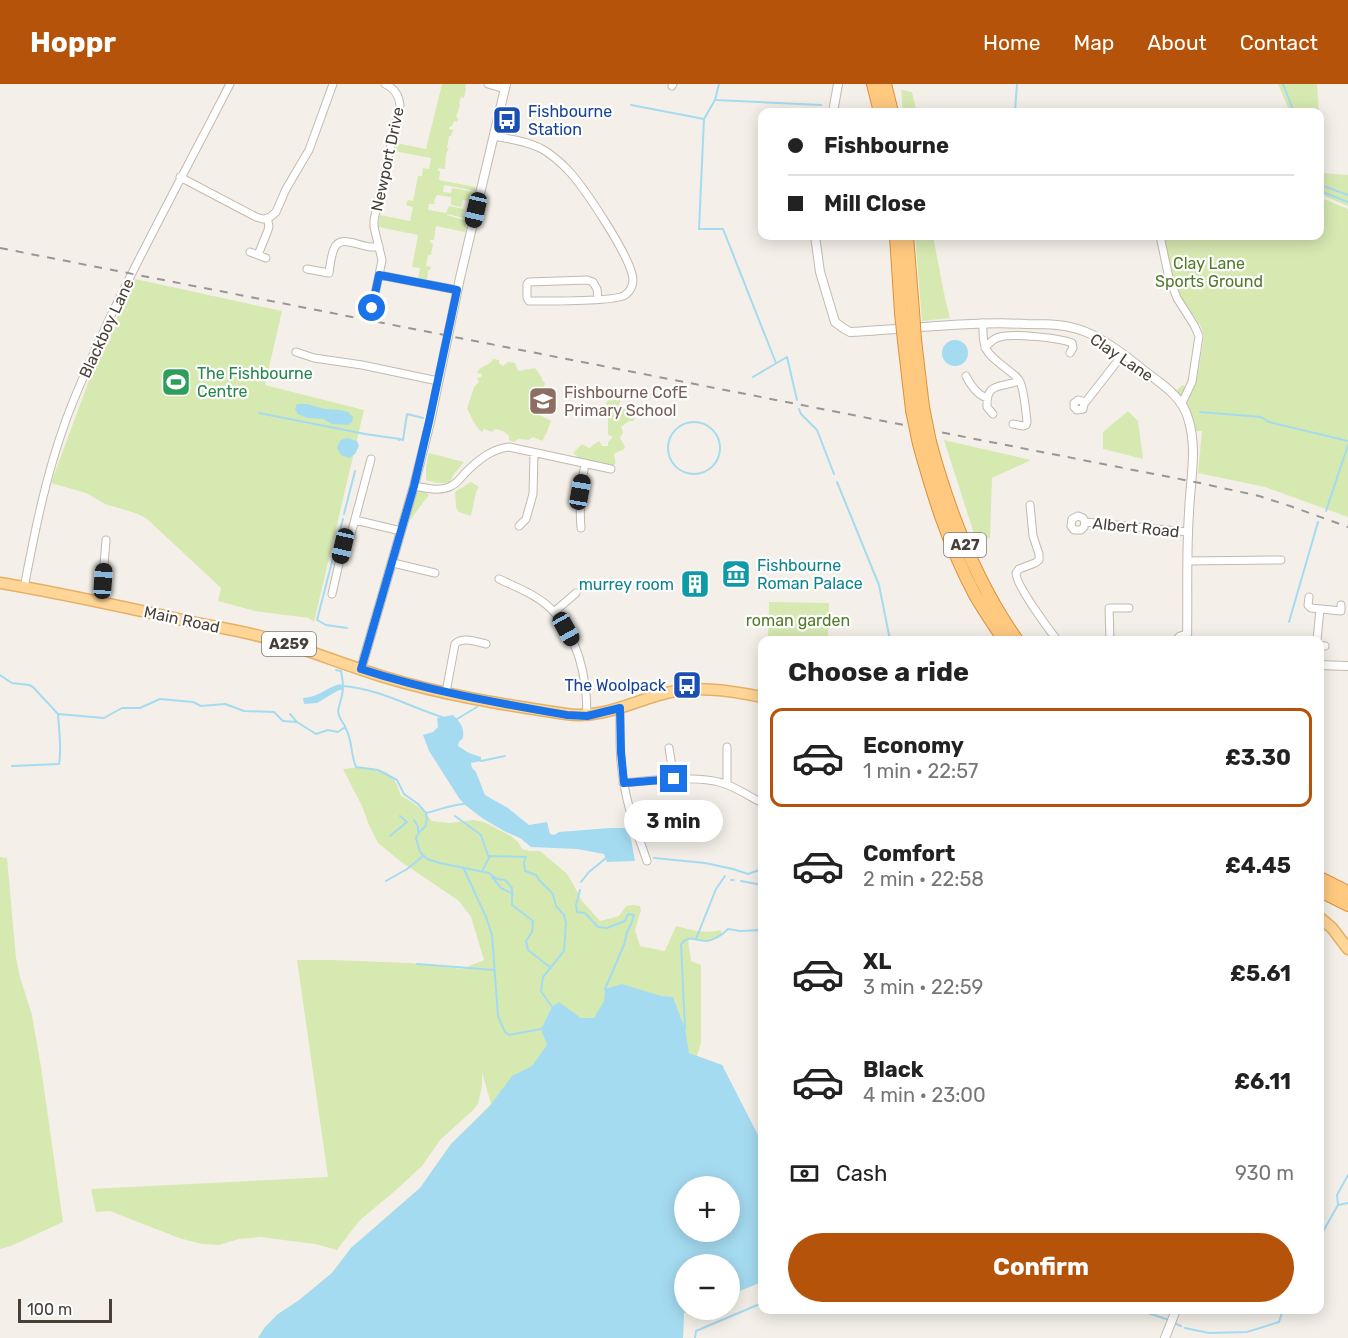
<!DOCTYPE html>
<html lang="en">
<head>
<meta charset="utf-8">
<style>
	body { margin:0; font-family:Rubik,sans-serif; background:#f2f2f2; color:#222; height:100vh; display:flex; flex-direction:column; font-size:22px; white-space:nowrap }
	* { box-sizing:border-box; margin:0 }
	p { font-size:20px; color:#767676 }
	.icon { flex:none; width:33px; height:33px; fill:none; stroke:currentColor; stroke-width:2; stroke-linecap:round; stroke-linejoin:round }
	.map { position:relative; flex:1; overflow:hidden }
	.sheet { position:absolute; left:758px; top:552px; width:566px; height:678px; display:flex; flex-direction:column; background:#fff; border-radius:12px; box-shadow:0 3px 15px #0003 }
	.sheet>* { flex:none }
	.guide { position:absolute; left:758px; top:24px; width:566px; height:132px; border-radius:12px; box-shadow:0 3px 15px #0003; display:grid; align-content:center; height:132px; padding:0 30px; background:#fff }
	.tools { position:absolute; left:674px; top:1092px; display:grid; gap:12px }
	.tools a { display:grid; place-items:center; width:66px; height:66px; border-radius:50%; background:#fff; box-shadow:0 3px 15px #0003; font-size:30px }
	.scale { position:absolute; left:18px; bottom:15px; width:94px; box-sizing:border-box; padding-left:6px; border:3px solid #483f37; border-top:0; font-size:16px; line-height:21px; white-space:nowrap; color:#483f37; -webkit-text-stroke:4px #fff; paint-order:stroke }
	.end { position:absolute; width:27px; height:27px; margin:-14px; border:8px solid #1a73e8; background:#fff; box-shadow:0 0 0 3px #fff }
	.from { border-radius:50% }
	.bubble { position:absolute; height:42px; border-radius:21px; background:#fff; box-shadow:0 3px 15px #0003; font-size:20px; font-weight:700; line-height:42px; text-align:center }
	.car { position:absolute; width:18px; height:36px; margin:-18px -9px; border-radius:8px; box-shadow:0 0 4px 2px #0007; background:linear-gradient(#222 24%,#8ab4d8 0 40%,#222 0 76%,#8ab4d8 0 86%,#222 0) }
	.guide b { display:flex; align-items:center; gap:21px; height:57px; font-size:22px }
	.guide b+b { border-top:2px solid #e0e0e0 }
	.guide i { width:15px; height:15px; background:#222 }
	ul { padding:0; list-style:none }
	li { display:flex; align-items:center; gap:18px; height:99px; margin:0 12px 9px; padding:0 18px; border:3px solid transparent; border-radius:12px }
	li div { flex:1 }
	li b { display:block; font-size:22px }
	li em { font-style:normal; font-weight:700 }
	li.current { border-color:#b45309 }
	li>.icon { width:54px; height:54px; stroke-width:1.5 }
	h2 { padding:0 30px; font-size:27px; line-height:72px }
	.pay { display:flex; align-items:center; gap:15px; height:66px; padding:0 30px; font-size:22px }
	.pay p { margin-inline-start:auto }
	.button { display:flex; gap:12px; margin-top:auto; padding:12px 30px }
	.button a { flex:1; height:69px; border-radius:36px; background:#b45309; color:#fff; font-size:24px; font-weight:700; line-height:69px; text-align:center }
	header { display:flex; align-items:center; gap:36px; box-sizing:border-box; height:84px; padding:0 30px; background:#b45309; color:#fff }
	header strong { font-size:28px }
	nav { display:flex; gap:33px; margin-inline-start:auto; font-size:21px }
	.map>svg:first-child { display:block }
	.green { fill:#d6e9b1; fill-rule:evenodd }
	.water { fill:#a5dbf1; fill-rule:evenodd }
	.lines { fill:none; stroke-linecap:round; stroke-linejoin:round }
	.stream { stroke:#a5dbf1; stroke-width:2 }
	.minor-casing { stroke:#c3b9ae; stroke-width:9 }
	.tertiary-casing { stroke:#c3b9ae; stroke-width:10 }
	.primary-casing { stroke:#e5b166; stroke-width:13 }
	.trunk-casing { stroke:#df8f37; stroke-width:14 }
	.minor { stroke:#fff; stroke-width:7 }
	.tertiary { stroke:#fff; stroke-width:8 }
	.primary { stroke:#ffd697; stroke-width:10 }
	.trunk { stroke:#ffc980; stroke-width:12 }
	.rail { stroke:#979797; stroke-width:2; stroke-dasharray:8 8; stroke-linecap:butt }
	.trunk-bridge-casing { stroke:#df8f37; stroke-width:14; stroke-linecap:butt }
	.trunk-bridge { stroke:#ffc980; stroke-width:12 }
	.route { stroke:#1a73e8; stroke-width:8 }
	.labels { text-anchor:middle; stroke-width:4.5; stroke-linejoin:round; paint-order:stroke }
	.shield { fill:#fff; stroke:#7f7973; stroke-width:1.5 }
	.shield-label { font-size:15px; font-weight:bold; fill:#483f37 }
	.transit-label { font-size:16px; fill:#164399; stroke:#fff; text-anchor:start }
	.street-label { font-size:16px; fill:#483f37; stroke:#fff }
	.park-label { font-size:16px; fill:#517b29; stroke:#fff }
	.leisure-label { font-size:16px; fill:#27864d; stroke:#fff; text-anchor:start }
	.education-label { font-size:16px; fill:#785e54; stroke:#fff; text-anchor:start }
	.culture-label { font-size:16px; fill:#0d838f; stroke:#fff; text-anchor:start }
</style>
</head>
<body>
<header>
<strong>Hoppr</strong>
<nav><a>Home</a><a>Map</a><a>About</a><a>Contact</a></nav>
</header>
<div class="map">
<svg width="1348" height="1254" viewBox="0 0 1348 1254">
	<rect width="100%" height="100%" fill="#f4f0e9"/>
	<path class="green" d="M442,0H466L465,4L466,5L464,14L461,13L459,20L460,21L456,33L458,34L457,38L454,37L452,42H450L449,45L453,46L451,52H449L447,64H449L446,70L445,85L438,84V87H440L439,96L475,103V107L444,101L443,108L451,109L452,104L474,108L472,117L463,116L461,123L451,121V113L437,111L434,117L435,120H429L428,126L446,129L449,122L464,125L463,132L469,133L468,135L447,130V131L467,137L465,148L436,142L434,156H430V158L433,160L431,171H428L426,182L431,183L430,186H428L427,196L418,195L420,184L412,183L418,151L378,143L380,131L410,137L413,123L406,121L408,116L413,117L418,92H422L423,84L429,85L431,74L394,67L396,59L426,65Z
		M1278,0H1317L1323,89L1348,91V122L1319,110L1318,28H1290Z
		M901,6L912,8L917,28H903Z
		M1319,113L1348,125V433L1265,403L1198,389L1202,347H1196L1193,333L1177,306L1183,301L1190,308L1195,300L1199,284L1204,252L1200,241L1195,233L1180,213L1170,191L1166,166L1165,152H1318Z
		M915,152H933L945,214L950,234L922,237Z
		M135,195L282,227L265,301L364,326L314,538L309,534L255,527L218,517L221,504L146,434L135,429L105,420L86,409L51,399L94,283Z
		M493,275L499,276V279L503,282L508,278L515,279L518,287L535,284L542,294V296L545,299L538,330L551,337L547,348L542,357L533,353L528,356L518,355L514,358L509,356V352L503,347L495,345L492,348L484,345L482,348C475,343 472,333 467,325L474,303L479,298L477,294L481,293L482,290L477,289C480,281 490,282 493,275Z
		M547,306L556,309L551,331L541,328Z
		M618,314L620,316L619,325L632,323L636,327L634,337H629L621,343L623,348L620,354L625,363L623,366L615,369L614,372C617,379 615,381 610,386L577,375V372L573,369L582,360L589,364L599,357L602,362H608V358L613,353L608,351V333H604L605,331L608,329V323L606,319L609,315L612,317Z
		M1128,327L1138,337L1143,375L1103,365V348Z
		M944,356L1031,376L992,394L990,454L976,456Z
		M429,369L464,378L454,390L450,398C441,400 435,399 426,396V383Z
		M471,398L479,403L476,408L471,432L459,428L456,423L455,408Z
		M423,406L429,411L407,440L415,411L418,407Z
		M769,518L829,519L828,554L768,553Z
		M362,683C386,687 393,686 401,712C415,718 422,726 432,737L450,739L474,736L484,738L511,752L518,758L522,765L530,767H540L566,789L571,796L582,817L600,837L619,832L626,822L632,821L640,822L641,826L635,846L640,862L665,867L676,842C691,846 705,850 721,846V852L706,857L689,854C687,863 691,869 691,877L701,881V959L697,972L722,981L762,1059V1198L729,1211V1180H684V1226H693L684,1229L683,1254H549L697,972L689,969L661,971L556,922L552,923L542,943L582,978L258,1254L265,1243L278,1230L298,1217L332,1189L351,1164L420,1104L451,1060L491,1020L482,988V1002L478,1020L472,1027L440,1056L422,1082L396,1106L359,1137L337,1166L315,1160L260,1153L239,1155L219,1161L202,1160L179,1154L110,1127L96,1128L91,1105L328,1093L297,876H332L409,879L462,885L484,876L471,833L459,817L400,777L378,759L369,741L362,722L343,685ZM684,1102H729V1148H684Z
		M0,773L7,774L16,874L20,893L32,931L41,983L63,1138L11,1162L0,1165Z"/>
	<path class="water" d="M942 269a13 13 0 1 1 26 0a13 13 0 1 1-26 0Z
		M297,320H307L325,325L340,326L348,328L353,333L352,338L348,341L332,340L323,335L307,334L298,330L295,325Z
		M348,354L357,357L359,362L355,370L349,374L341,371L337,364L340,357L343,355Z
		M340,600L343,602V606H339L317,619L304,620L303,614C319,613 325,604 340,600Z
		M453,631C461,639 464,643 463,654L459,658L458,662L469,669L481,673V677L471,679L472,684L476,688L485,711L508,724L529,741L547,738L550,750L554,751L559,748L609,744H625L631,755L635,777L607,778L604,770L577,765L531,763L520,754L504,747L482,734L464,720L459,714L429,667L423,651L433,648L438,643L437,634Z
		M622,900L661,912L673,913L685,945L689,969L722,981L762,1059V1198L729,1211V1180H684V1226H693L684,1229L683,1254H258L265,1243L278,1230L298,1217L332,1189L351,1164L420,1104L451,1060L489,1023L512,992L532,982L547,961L541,945L552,923L559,918L581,934H594L604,917L605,905ZM684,1102H729V1148H684Z"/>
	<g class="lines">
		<path class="stream" d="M719,0L715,16L704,35L699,145H723L776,279
			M1283,0L1294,28
			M219,14L226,0
			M716,16L821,21
			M631,21L704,35
			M1015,27L1017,0
			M1318,100L1348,111
			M1318,106L1348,118
			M753,293L787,273L797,316
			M799,325L801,330L817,346L834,390
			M1200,328L1261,333L1269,338L1348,357
			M259,329L365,350L400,355L399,356
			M668 364a26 26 0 1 1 52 0a26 26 0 1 1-52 0Z
			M400,355L403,356L407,330L423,334
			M837,398L879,501L890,556
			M1326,427L1348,361
			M344,430L355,387
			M343,435L317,536L326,541L347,544
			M1289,538L1318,438
			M336,586L341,587C342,592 343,598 343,603C343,623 331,623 345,642
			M0,591L12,599L29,601L33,603L57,629
			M342,602C377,604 410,623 442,633
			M290,630L296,637
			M457,635L477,623
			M481,677L505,672
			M12,682L59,680C62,663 59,647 58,630L104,634L122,624H140L160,615L193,618L201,622L225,620L244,627L274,628L283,637L297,638L316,650L328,646L338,648L345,643C353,656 350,669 356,683L378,686L397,696L404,710L418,720L426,729
			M464,720C450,721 439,726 426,729L427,735L425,743L419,748L416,754L420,768L427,775L440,779L489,789L497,795L505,796L512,804V821L533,837L532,848L526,857L528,866L551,884
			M455,732L481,751L489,774L482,787
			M414,736L418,743V747
			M390,752L407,738L400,732
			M489,772L526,773L524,778L525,787L536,791L539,796L553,810L556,822L564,831L566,839L564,867L543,893L541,907L552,923
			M654,774L705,779L733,785L748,790L762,785
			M463,783L486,833L492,851L498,932L505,948L509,951L541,945
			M492,793L501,804L513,810
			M731,796H734
			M386,797L407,785L423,772
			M741,797L762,801
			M581,798L589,788L606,774
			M580,806L576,821L577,828L585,829L598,843L607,844L625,837L628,830L634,831L632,838L627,848L624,861L605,905
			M696,855L716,805L725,792
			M417,880L495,886
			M685,945L681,860C690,850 695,857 706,857C715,856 722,851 728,845L740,847L762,846
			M1338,1121L1348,1119
			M1318,1158L1325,1144L1338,1121L1337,1111L1348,1091
			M1139,1226L1169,1236
			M1174,1239L1181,1242
			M1185,1244L1209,1249L1247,1248L1279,1238L1283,1226
			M695,1254L696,1247L762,1219"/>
		<g class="minor-casing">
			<path id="minor" d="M385,0C394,4 399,11 400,21L374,136V143L382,176L379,191L457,206
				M488,0L505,5
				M672,2L673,0
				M494,52C509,55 528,57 542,65C551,70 560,78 567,85C584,103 631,173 633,195C633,202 631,207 625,211C616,218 545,217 529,217L527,214V200L529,198L587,196L593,198L597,205L598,215
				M180,93L256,133L263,135L269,134L276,128L286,105L309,66L333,0
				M1160,152L1169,194L1177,214L1194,241L1199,252L1192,298L1182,319
				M250,168L266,174
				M258,171L268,146L269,142L267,134
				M307,185L329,189C330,181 331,172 334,165C341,147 365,168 379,162
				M372,224L379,191
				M983,239C982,268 987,269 1008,286C1012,289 1016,292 1019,296C1024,303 1026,329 1027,338L1026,341L1023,342L1013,340
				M985,264C989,259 994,254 1000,253C1012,249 1060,254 1072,259L1073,264L1070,269
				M296,268L314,274L362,281L438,297
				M966,292C970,300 977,311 987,314
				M1084,320L1082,317L1078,316L1074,319V323L1077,326L1083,325L1084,320L1123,270
				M993,330L987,323C986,298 1000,304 1019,297
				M414,402C426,404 440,408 451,402C456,400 461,394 465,389C477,377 491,365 509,363L611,385
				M1030,421L1033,452L1039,470V476L1035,479L1019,485C1018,486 1017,488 1016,489C1015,500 1050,547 1057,556
				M355,436L401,447
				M1085,438L1084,443L1081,446H1074L1071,442L1072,435L1078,432L1083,434L1085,438L1188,448
				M519,442L526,435L533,410L534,369
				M581,444C579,422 581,402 585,379
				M1188,477L1281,476
				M393,479L435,489
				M499,495C518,504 540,512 554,528C579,556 587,595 587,632
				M24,504C35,446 46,391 66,336C78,303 93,271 107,240C146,158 189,80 230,0
				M332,510L343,462L351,450L371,375
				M1309,513L1308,521L1311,524L1341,527V521
				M101,519L106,456
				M554,528L576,509
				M1110,556L1109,524H1129
				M1176,556L1180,552L1187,550
				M1317,556L1320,525
				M1318,561L1325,562
				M446,608L455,560C463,552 477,558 486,560
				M620,624C620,649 619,675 624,700C628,726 638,751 647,777
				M669,664L674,695
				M623,699C651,696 703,690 728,701C740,706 751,713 762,719
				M727,700V663"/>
		</g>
		<g class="tertiary-casing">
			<path id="tertiary" d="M833,28L838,0
				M815,152L820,188L835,238L843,244L850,248C909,245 968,237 1027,240C1047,240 1067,240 1086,248C1106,256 1129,274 1146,288C1163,301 1182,313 1188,334C1198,365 1190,397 1189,429C1186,471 1188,514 1187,556
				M1318,581L1348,582
				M361,585L414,402L430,338L460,194L506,0
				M1165,1254L1176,1226"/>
		</g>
		<g class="primary-casing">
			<path id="primary" d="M0,499C60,509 119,522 178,535C208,542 238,546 267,554C307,565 344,581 384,593C443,611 505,621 566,630C599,635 628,620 659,611C693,601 728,606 762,613
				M1318,832L1332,844L1348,865"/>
		</g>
		<g class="trunk-casing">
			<path id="trunk" d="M873,0L880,28
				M885,0L892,28
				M896,152L901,229
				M907,152L913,227
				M915,256L923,323
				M904,257L912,326
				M930,358C949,428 975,497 1017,556
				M919,360C933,411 949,462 974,509C983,525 994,541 1004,556
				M1318,793L1348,808
				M1318,806L1348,821"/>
		</g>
		<use href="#minor" class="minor"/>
		<use href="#tertiary" class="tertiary"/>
		<use href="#primary" class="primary"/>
		<use href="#trunk" class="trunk"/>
		<path class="rail" d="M0,164L1200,399L1259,412L1290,422L1348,443"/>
		<g class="trunk-bridge-casing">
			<path id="trunk-bridge" d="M913,227L915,256
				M901,229L904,257
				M923,323L930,358
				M912,326L919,360"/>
		</g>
		<use href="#trunk-bridge" class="trunk-bridge"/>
	</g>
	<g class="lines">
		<path class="route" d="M372,224L379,191L457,206L429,338L414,402L361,585C428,607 498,619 567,631L587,632L620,624L621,668L624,699L674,695"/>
	</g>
	<defs>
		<g id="bus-square" transform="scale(1.5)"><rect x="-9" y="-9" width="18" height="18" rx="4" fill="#1a4fb4" stroke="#fff"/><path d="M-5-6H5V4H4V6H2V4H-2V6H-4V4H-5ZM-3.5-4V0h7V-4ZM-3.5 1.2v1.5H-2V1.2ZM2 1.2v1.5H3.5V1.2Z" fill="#fff"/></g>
		<g id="stadium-square" transform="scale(1.5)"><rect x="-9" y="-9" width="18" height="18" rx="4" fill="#2e9e5b" stroke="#fff"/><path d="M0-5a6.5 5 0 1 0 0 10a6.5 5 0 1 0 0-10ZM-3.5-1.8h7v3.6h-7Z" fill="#fff"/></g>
		<g id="school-square" transform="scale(1.5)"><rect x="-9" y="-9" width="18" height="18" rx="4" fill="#8d6e63" stroke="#fff"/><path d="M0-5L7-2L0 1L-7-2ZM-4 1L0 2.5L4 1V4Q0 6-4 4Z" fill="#fff"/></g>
		<g id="museum-square" transform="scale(1.5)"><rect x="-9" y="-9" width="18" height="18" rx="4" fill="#0f9aa8" stroke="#fff"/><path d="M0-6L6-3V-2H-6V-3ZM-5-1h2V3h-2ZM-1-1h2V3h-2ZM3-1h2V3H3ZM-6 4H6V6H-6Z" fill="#fff"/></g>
		<g id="building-square" transform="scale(1.5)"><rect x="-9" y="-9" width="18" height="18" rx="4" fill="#0f9aa8" stroke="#fff"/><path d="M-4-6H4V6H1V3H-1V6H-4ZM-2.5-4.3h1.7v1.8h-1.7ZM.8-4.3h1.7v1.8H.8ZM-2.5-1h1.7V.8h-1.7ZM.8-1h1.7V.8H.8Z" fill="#fff"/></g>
	</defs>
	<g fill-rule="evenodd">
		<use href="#bus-square" x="507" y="36"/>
		<use href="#stadium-square" x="176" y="298"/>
		<use href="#school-square" x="543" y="317"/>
		<use href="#museum-square" x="736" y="490"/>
		<use href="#building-square" x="695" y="500"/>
		<use href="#bus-square" x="687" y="601"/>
	</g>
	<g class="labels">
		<g class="shield">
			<rect x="944" y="449" width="42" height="24" rx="4.5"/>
			<rect x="262" y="548" width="54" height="24" rx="4.5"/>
		</g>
		<g class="shield-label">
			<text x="965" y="466">A27</text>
			<text x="289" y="565">A259</text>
		</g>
		<g class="transit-label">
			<text x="528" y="33">Fishbourne<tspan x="528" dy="18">Station</tspan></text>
			<text x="666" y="607" text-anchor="end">The Woolpack</text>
		</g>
		<g class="street-label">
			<text transform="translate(387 75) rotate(-78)" y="6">Newport Drive</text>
			<text transform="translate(106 244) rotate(-65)" y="6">Blackboy Lane</text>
			<text transform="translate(1122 273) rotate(34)" y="6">Clay Lane</text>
			<text transform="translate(1136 443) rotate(6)" y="6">Albert Road</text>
			<text transform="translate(182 535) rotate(12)" y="6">Main Road</text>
		</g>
		<g class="park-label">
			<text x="1209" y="185">Clay Lane<tspan x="1209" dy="18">Sports Ground</tspan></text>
			<text x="798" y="542">roman garden</text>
		</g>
		<g class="leisure-label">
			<text x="197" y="295">The Fishbourne<tspan x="197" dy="18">Centre</tspan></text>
		</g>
		<g class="education-label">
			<text x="564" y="314">Fishbourne CofE<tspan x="564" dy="18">Primary School</tspan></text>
		</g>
		<g class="culture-label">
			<text x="757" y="487">Fishbourne<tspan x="757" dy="18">Roman Palace</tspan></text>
			<text x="674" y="506" text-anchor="end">murrey room</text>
		</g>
	</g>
</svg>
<div class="tools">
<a>+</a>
<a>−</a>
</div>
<div class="scale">100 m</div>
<i class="end from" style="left:372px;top:224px"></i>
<i class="end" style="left:674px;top:695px"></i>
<div class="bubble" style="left:624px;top:716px;width:99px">3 min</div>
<i class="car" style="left:476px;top:126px;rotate:193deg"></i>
<i class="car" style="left:580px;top:408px;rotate:10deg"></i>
<i class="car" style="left:343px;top:462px;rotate:193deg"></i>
<i class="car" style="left:103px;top:497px;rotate:4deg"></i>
<i class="car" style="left:566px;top:545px;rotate:151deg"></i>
<div class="guide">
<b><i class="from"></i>Fishbourne</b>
<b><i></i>Mill Close</b>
</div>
<section class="sheet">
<h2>Choose a ride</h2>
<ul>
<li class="current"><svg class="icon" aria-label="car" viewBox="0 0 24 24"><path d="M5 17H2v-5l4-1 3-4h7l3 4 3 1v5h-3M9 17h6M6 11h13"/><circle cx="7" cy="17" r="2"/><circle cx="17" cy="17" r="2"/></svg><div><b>Economy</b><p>1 min · 22:57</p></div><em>£3.30</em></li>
<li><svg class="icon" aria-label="car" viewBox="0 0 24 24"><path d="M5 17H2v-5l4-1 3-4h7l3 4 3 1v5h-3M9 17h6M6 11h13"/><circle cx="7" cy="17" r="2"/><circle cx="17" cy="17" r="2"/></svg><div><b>Comfort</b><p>2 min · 22:58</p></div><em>£4.45</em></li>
<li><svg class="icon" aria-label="car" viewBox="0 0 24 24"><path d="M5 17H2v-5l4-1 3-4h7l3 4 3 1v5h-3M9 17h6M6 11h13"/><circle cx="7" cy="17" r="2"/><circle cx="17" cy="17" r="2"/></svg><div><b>XL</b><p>3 min · 22:59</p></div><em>£5.61</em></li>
<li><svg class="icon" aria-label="car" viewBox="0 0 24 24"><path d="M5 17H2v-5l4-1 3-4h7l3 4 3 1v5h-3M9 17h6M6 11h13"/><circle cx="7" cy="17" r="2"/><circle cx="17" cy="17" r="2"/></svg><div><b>Black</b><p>4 min · 23:00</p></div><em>£6.11</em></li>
</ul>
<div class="pay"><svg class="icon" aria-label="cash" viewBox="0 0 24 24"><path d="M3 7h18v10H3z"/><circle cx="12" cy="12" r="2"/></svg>Cash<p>930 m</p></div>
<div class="button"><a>Confirm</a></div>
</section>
</div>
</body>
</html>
